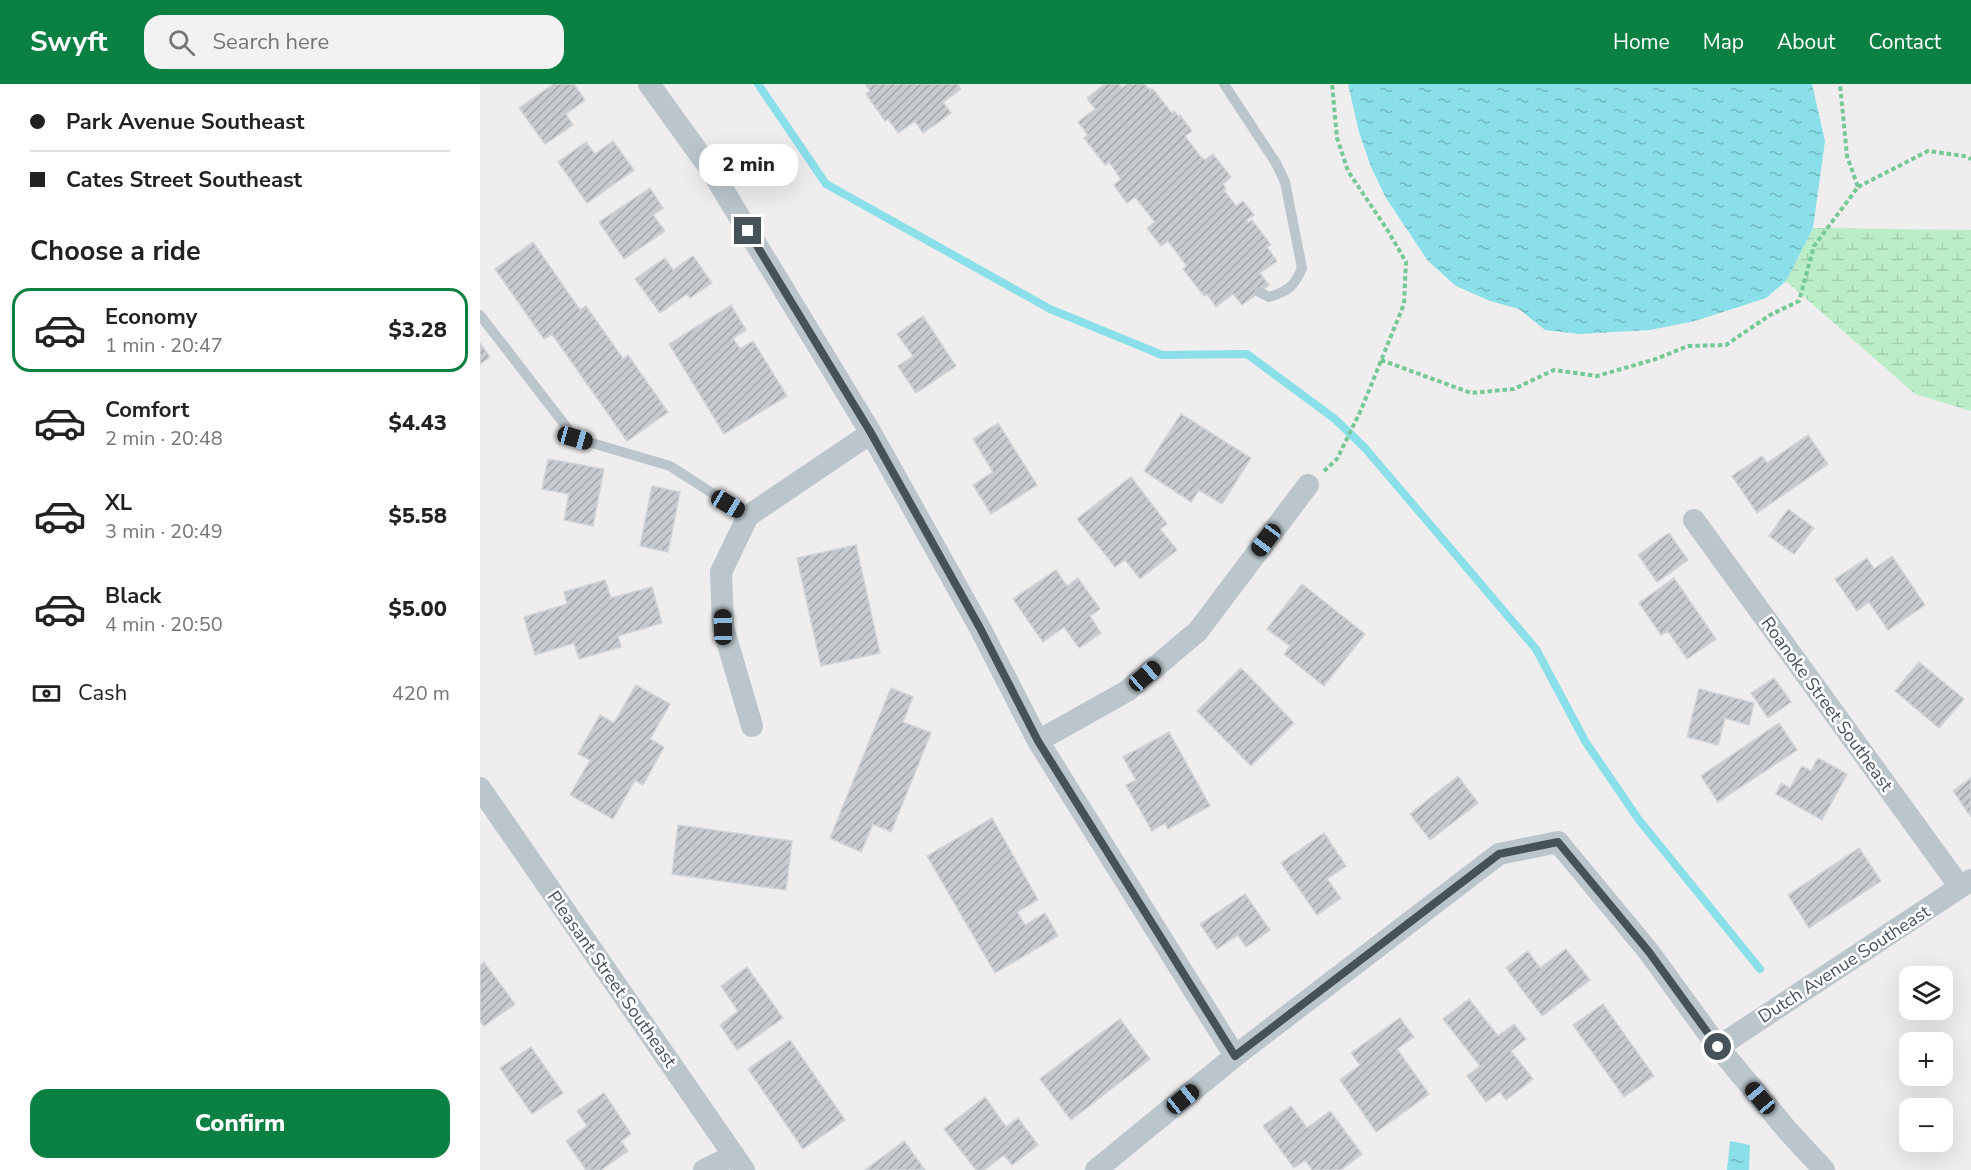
<!DOCTYPE html>
<html lang="en">
<head>
<meta charset="utf-8">
<style>
	body { margin:0; font-family:"Nunito Sans",sans-serif; background:#f2f2f2; color:#222; height:100vh; display:flex; flex-direction:column; font-size:22px; white-space:nowrap }
	* { box-sizing:border-box; margin:0 }
	p { font-size:20px; color:#767676 }
	.icon { flex:none; width:33px; height:33px; fill:none; stroke:currentColor; stroke-width:2; stroke-linecap:round; stroke-linejoin:round }
	.map { position:relative; flex:1; overflow:hidden }
	.details { display:flex; flex-direction:column; background:#fff; width:480px }
	.details>* { flex:none }
	.guide { display:grid; align-content:center; height:132px; padding:0 30px; background:#fff }
	.tools { position:absolute; left:1419px; top:882px; display:grid; gap:12px }
	.tools a { display:grid; place-items:center; width:54px; height:54px; border-radius:12px; background:#fff; box-shadow:0 6px 24px #0002; font-size:30px }
	.end { position:absolute; width:27px; height:27px; margin:-14px; border:8px solid #465259; background:#fff; box-shadow:0 0 0 3px #fff }
	.from { border-radius:50% }
	.bubble { position:absolute; height:42px; border-radius:18px; background:#fff; box-shadow:0 6px 24px #0002; font-size:20px; font-weight:800; line-height:42px; text-align:center }
	.car { position:absolute; width:18px; height:36px; margin:-18px -9px; border-radius:8px; box-shadow:0 0 4px 2px #0007; background:linear-gradient(#222 24%,#8ab4d8 0 40%,#222 0 76%,#8ab4d8 0 86%,#222 0) }
	.guide b { display:flex; align-items:center; gap:21px; height:57px; font-size:22px }
	.guide b+b { border-top:2px solid #e0e0e0 }
	.guide i { width:15px; height:15px; background:#222 }
	ul { padding:0; list-style:none }
	li { display:flex; align-items:center; gap:18px; height:84px; margin:0 12px 9px; padding:0 18px; border:3px solid transparent; border-radius:18px }
	li div { flex:1 }
	li b { display:block; font-size:22px }
	li em { font-style:normal; font-weight:800 }
	li.current { border-color:#0b8043 }
	li>.icon { width:54px; height:54px; stroke-width:1.5 }
	h2 { padding:0 30px; font-size:27px; line-height:72px }
	.pay { display:flex; align-items:center; gap:15px; height:66px; padding:0 30px; font-size:22px }
	.pay p { margin-inline-start:auto }
	.primary-button { display:flex; gap:12px; margin-top:auto; padding:12px 30px }
	.primary-button a { flex:1; height:69px; border-radius:18px; background:#0b8043; color:#fff; font-size:24px; font-weight:800; line-height:69px; text-align:center }
	header { display:flex; align-items:center; gap:36px; box-sizing:border-box; height:84px; padding:0 30px; background:#0b8043; color:#fff }
	header strong { font-size:28px }
	nav { display:flex; gap:33px; margin-inline-start:auto; font-size:21px }
	.search { width:420px; height:54px; background:#f2f2f2; display:flex; align-items:center; gap:15px; box-sizing:border-box; padding:0 21px; border-radius:18px; color:#767676; font-size:22px }
	main { display:flex; flex:1; min-height:0 }
	.map>svg:first-child { display:block }
	.wetland { fill:url(#wetland-marsh) }
	.water { fill:url(#water-ripples) }
	.lines { fill:none; stroke-linecap:round; stroke-linejoin:round }
	.stream { stroke:#8adfe8; stroke-width:8 }
	.building { fill:url(#building-hatch); stroke:#d1d4d8; stroke-width:1.5 }
	.path { stroke:#75c996; stroke-width:4; stroke-dasharray:4.5 3; stroke-linecap:butt }
	.lane { stroke:#bbc6cc; stroke-width:10 }
	.street { stroke:#bbc6cc; stroke-width:22 }
	.route { stroke:#465259; stroke-width:8 }
	.labels { text-anchor:middle; stroke-width:5; stroke-linejoin:round; paint-order:stroke }
	.street-label { font-size:18px; fill:#465259; stroke:#fff }
</style>
</head>
<body>
<header>
<strong>Swyft</strong>
<div class="search"><svg class="icon" aria-label="search" viewBox="0 0 24 24"><circle cx="10" cy="10" r="6"/><path d="M15 15l6 6"/></svg>Search here</div>
<nav><a>Home</a><a>Map</a><a>About</a><a>Contact</a></nav>
</header>
<main>
<section class="details">
<div class="guide">
<b><i class="from"></i>Park Avenue Southeast</b>
<b><i></i>Cates Street Southeast</b>
</div>
<h2>Choose a ride</h2>
<ul>
<li class="current"><svg class="icon" aria-label="car" viewBox="0 0 24 24"><path d="M5 17H2v-5l4-1 3-4h7l3 4 3 1v5h-3M9 17h6M6 11h13"/><circle cx="7" cy="17" r="2"/><circle cx="17" cy="17" r="2"/></svg><div><b>Economy</b><p>1 min · 20:47</p></div><em>$3.28</em></li>
<li><svg class="icon" aria-label="car" viewBox="0 0 24 24"><path d="M5 17H2v-5l4-1 3-4h7l3 4 3 1v5h-3M9 17h6M6 11h13"/><circle cx="7" cy="17" r="2"/><circle cx="17" cy="17" r="2"/></svg><div><b>Comfort</b><p>2 min · 20:48</p></div><em>$4.43</em></li>
<li><svg class="icon" aria-label="car" viewBox="0 0 24 24"><path d="M5 17H2v-5l4-1 3-4h7l3 4 3 1v5h-3M9 17h6M6 11h13"/><circle cx="7" cy="17" r="2"/><circle cx="17" cy="17" r="2"/></svg><div><b>XL</b><p>3 min · 20:49</p></div><em>$5.58</em></li>
<li><svg class="icon" aria-label="car" viewBox="0 0 24 24"><path d="M5 17H2v-5l4-1 3-4h7l3 4 3 1v5h-3M9 17h6M6 11h13"/><circle cx="7" cy="17" r="2"/><circle cx="17" cy="17" r="2"/></svg><div><b>Black</b><p>4 min · 20:50</p></div><em>$5.00</em></li>
</ul>
<div class="pay"><svg class="icon" aria-label="cash" viewBox="0 0 24 24"><path d="M3 7h18v10H3z"/><circle cx="12" cy="12" r="2"/></svg>Cash<p>420 m</p></div>
<div class="primary-button"><a>Confirm</a></div>
</section>
<div class="map">
<svg width="1491" height="1086" viewBox="0 0 1491 1086">
	<defs>
		<pattern id="wetland-marsh" width="20" height="14" patternUnits="userSpaceOnUse" patternTransform="scale(1.5)"><rect width="20" height="14" fill="#bbedc9"/><path d="M1 5h8M5 5V1M11 12h8M15 12V8" fill="none" stroke="#a2cdaf"/></pattern>
		<pattern id="water-ripples" width="26" height="14" patternUnits="userSpaceOnUse" patternTransform="scale(1.5)"><rect width="26" height="14" fill="#8adfe8"/><path d="M2 4q2-2 4 0t4 0M15 11q2-2 4 0t4 0" fill="none" stroke="#73b7bf"/></pattern>
		<pattern id="building-hatch" width="6" height="6" patternUnits="userSpaceOnUse" patternTransform="scale(1.5)"><rect width="6" height="6" fill="#c7cacf"/><path d="M-1 1l2-2M0 6l6-6M5 7l2-2" fill="none" stroke="#a3a7ab"/></pattern>
	</defs>
	<rect width="100%" height="100%" fill="#efeded"/>
	<path class="wetland" d="M1333,144L1491,146V327L1435,310L1306,197Z"/>
	<path class="water" d="M868,0H1332L1345,57L1333,144L1306,197L1286,214L1215,237L1170,246L1100,250L1065,246L1039,225L1010,217L976,202L948,177L906,114L891,83L879,48Z
		M1250,1057L1270,1061L1269,1086H1247Z"/>
	<g class="lines">
		<path class="stream" d="M278,0L346,100L570,225L682,271L767,270L855,335L885,364L1056,565L1105,657L1159,736L1280,885"/>
	</g>
	<path class="building" d="M74,0H94L105,16L86,30L93,41L65,60L39,24Z
		M385,0H477L481,5L463,18L471,29L443,49L435,37L418,49L408,35L405,37L386,10L390,7Z
		M625,0H639L642,4L648,0H664L670,6L672,4L692,29L694,27L699,33L700,31L712,47L705,52L720,72L725,76L733,70L751,93L743,100L746,105L744,106L756,122L763,117L774,131L766,136L768,139L772,136L791,161L787,163L797,177L780,189L789,201L762,221L753,210L736,223L727,210L724,212L703,185L707,182L688,157L681,162L667,144L675,138L655,113L647,119L634,101L641,95L629,78L625,81L604,54L608,51L598,38L615,25L607,14Z
		M133,57L154,86L107,119L78,78L106,58L115,70Z
		M170,104L183,124L173,131L185,147L144,175L119,138Z
		M53,158L100,226L106,222L143,275L148,271L188,328L147,357L72,250L64,255L15,185Z
		M213,172L232,199L210,214L207,210L180,229L155,195L185,174L193,186Z
		M251,221L266,246L253,254L260,265L273,257L307,312L244,350L189,260Z
		M443,232L476,282L436,309L418,282L433,272L417,250Z
		M0,259L10,273L0,280Z
		M701,330L771,374L742,420L719,406L711,418L664,387Z
		M518,339L557,401L511,430L493,401L513,388L493,355Z
		M1328,351L1348,380L1277,429L1252,392L1282,372L1287,379Z
		M68,375L124,385L113,442L84,436L89,410L62,405Z
		M651,393L687,440L680,445L697,466L660,495L645,476L635,483L597,435Z
		M172,402L200,408L188,468L160,462Z
		M1308,425L1334,444L1314,470L1289,452Z
		M1189,449L1208,476L1177,498L1158,471Z
		M376,461L400,569L341,582L317,474Z
		M1412,472L1445,521L1408,546L1389,518L1377,527L1355,495L1387,474L1394,485Z
		M576,486L587,502L598,494L620,525L610,532L621,549L599,564L584,543L563,558L533,515Z
		M1194,494L1236,555L1207,575L1188,547L1181,551L1159,519Z
		M125,496L131,514L172,503L182,539L138,552L141,563L99,575L94,559L55,571L44,533L87,520L84,508Z
		M822,500L885,550L844,602L804,570L810,562L787,545Z
		M1439,578L1484,615L1459,644L1415,607Z
		M761,584L814,639L771,682L717,627Z
		M1294,594L1311,618L1288,634L1271,609Z
		M156,601L190,620L170,655L184,663L163,701L155,696L133,735L90,711L110,676L98,670L120,631L134,639Z
		M411,604L433,613L423,638L451,649L411,748L393,740L381,768L350,754Z
		M1219,605L1274,619L1269,641L1245,634L1238,661L1207,653Z
		M1299,639L1317,666L1238,718L1221,692Z
		M689,648L730,722L688,745L685,739L672,747L646,701L656,696L643,673Z
		M1338,674L1367,690L1342,736L1296,710L1301,699L1310,704L1322,682L1331,687Z
		M978,692L998,719L950,756L930,730Z
		M1491,694V733L1473,707Z
		M512,734L558,816L537,828L545,841L565,829L578,852L515,889L447,772Z
		M198,741L312,757L306,806L192,790Z
		M844,749L866,782L847,795L861,814L837,831L801,779Z
		M1379,764L1401,797L1329,844L1308,811Z
		M765,810L790,846L766,863L758,851L737,865L720,840Z
		M1086,865L1110,896L1062,932L1026,884L1048,867L1060,884Z
		M4,878L35,920L4,942L0,937V882Z
		M267,883L303,934L257,966L240,941L258,927L241,902Z
		M989,915L1018,952L1034,940L1046,955L1031,967L1053,995L1026,1016L1020,1008L1006,1018L987,992L1000,982L963,935Z
		M1123,920L1174,992L1144,1013L1093,941Z
		M920,934L934,953L917,965L949,1010L896,1048L860,996L880,981L871,969Z
		M640,935L670,975L591,1036L560,995Z
		M310,956L365,1036L323,1065L268,985Z
		M51,963L83,1009L52,1030L20,984Z
		M124,1009L151,1050L141,1057L148,1067L121,1086H106L86,1057L107,1042L97,1027Z
		M505,1013L526,1043L538,1034L558,1061L532,1081L524,1071L504,1086H496L464,1045Z
		M811,1022L827,1044L850,1027L882,1070L861,1086H832L825,1076L814,1084L783,1042Z
		M424,1057L445,1086H385Z"/>
	<g class="lines">
		<path class="path" d="M1378,103L1448,67L1484,72L1491,75
			M901,276L991,309L1034,305L1074,286L1117,292L1176,275L1208,262L1246,261L1290,231L1319,217L1334,162L1378,103L1367,72L1360,0
			M844,387L857,375L881,326L924,220L926,178L908,147L868,87L857,54L852,0"/>
		<path class="lane" d="M744,0L796,79L805,98L822,184C814,203 808,207 789,213L779,208
			M0,231L95,354L190,382L268,432"/>
		<path class="street" d="M169,0L231,86L391,349L500,544L558,657L755,972
			M1214,436L1480,803
			M272,642L243,543L241,488L268,432L391,349
			M558,657L647,607L718,547L828,401
			M0,704L264,1086
			M1238,963L1491,796
			M224,1086L254,1071
			M616,1086L755,972L1019,770L1078,758L1169,868L1238,963L1308,1047L1344,1086"/>
	</g>
	<g class="lines">
		<path class="route" d="M268,147L391,349L500,544L558,657L755,972L1019,770L1078,758L1169,868L1238,963"/>
	</g>
	<g class="labels">
		<g class="street-label">
			<text transform="translate(1347 620) rotate(54)" y="6">Roanoke Street Southeast</text>
			<text transform="translate(1364 880) rotate(-33)" y="6">Dutch Avenue Southeast</text>
			<text transform="translate(132 895) rotate(55)" y="6">Pleasant Street Southeast</text>
		</g>
	</g>
</svg>
<div class="tools">
<a><svg class="icon" aria-label="layers" viewBox="0 0 24 24"><path d="M12 4l9 5-9 5-9-5zM3 14l9 5 9-5"/></svg></a>
<a>+</a>
<a>−</a>
</div>
<i class="end from" style="left:1238px;top:963px"></i>
<i class="end" style="left:268px;top:147px"></i>
<div class="bubble" style="left:219px;top:60px;width:99px">2 min</div>
<i class="car" style="left:95px;top:354px;rotate:106deg"></i>
<i class="car" style="left:248px;top:420px;rotate:121deg"></i>
<i class="car" style="left:786px;top:456px;rotate:217deg"></i>
<i class="car" style="left:243px;top:543px;rotate:359deg"></i>
<i class="car" style="left:665px;top:592px;rotate:49deg"></i>
<i class="car" style="left:1280px;top:1014px;rotate:320deg"></i>
<i class="car" style="left:703px;top:1015px;rotate:51deg"></i>
</div>
</main>
</body>
</html>
